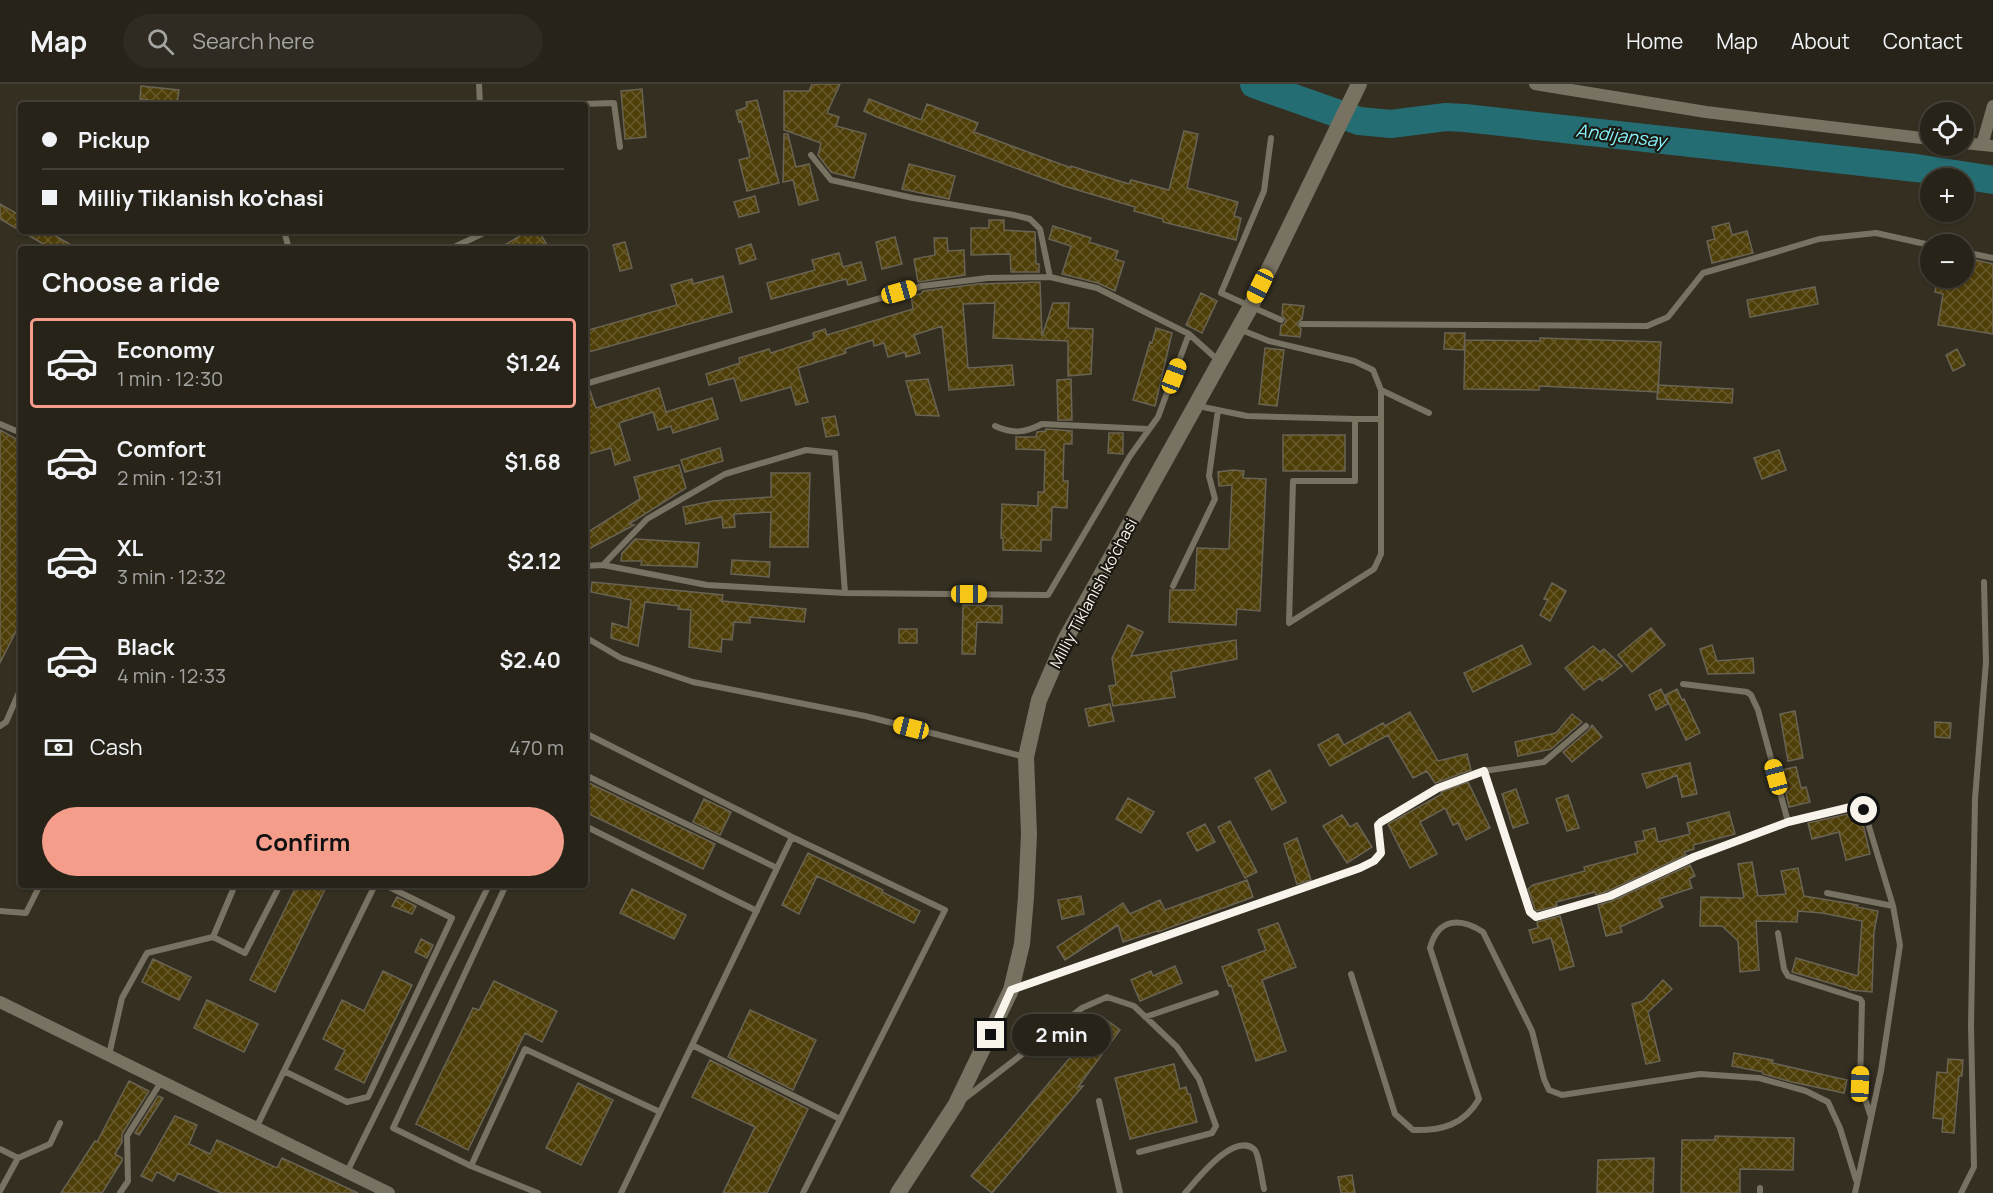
<!DOCTYPE html>
<html lang="en">
<head>
<meta charset="utf-8">
<style>
	body { margin:0; font-family:Manrope,sans-serif; background:#2f2b22; color:#f1f3f6; height:100vh; display:flex; flex-direction:column; font-size:22px; white-space:nowrap }
	* { box-sizing:border-box; margin:0 }
	p { font-size:20px; color:#a4a4a2 }
	.icon { flex:none; width:33px; height:33px; fill:none; stroke:currentColor; stroke-width:2; stroke-linecap:round; stroke-linejoin:round }
	.map { position:relative; flex:1; overflow:hidden }
	.details { position:absolute; left:18px; top:162px; width:570px; height:642px; display:flex; flex-direction:column; background:#272319; border-radius:6px; box-shadow:0 2px 4px #0004,0 0 0 2px #434038 }
	.details>* { flex:none }
	.banner { position:absolute; left:18px; top:18px; width:570px; height:132px; border-radius:6px; box-shadow:0 2px 4px #0004,0 0 0 2px #434038; display:grid; align-content:center; height:132px; padding:0 24px; background:#272319 }
	.buttons { position:absolute; left:1920px; top:18px; display:grid; gap:12px }
	.buttons a { display:grid; place-items:center; width:54px; height:54px; border-radius:50%; background:#272319; box-shadow:0 2px 4px #0004,0 0 0 2px #434038; font-size:30px }
	.end { position:absolute; width:27px; height:27px; margin:-14px; border:8px solid #f8f4eb; background:#111; box-shadow:0 0 0 3px #111 }
	.from { border-radius:50% }
	.bubble { position:absolute; height:42px; border-radius:21px; background:#272319; box-shadow:0 2px 4px #0004,0 0 0 2px #434038; font-size:20px; font-weight:700; line-height:42px; text-align:center }
	.car { position:absolute; width:18px; height:36px; margin:-18px -9px; border-radius:8px; box-shadow:0 0 4px 2px #0007; background:linear-gradient(#f5c518 24%,#345 0 40%,#f5c518 0 76%,#345 0 86%,#f5c518 0) }
	.banner b { display:flex; align-items:center; gap:21px; height:57px; font-size:22px }
	.banner b+b { border-top:2px solid #434038 }
	.banner i { width:15px; height:15px; background:#f1f3f6 }
	ul { padding:0; list-style:none }
	li { display:flex; align-items:center; gap:18px; height:90px; margin:0 12px 9px; padding:0 12px; border:3px solid transparent; border-radius:6px }
	li div { flex:1 }
	li b { display:block; font-size:22px }
	li em { font-style:normal; font-weight:700 }
	li.on { border-color:#f49d8b }
	li>.icon { width:54px; height:54px; stroke-width:1.5 }
	h2 { padding:0 24px; font-size:27px; line-height:72px }
	.pay { display:flex; align-items:center; gap:15px; height:66px; padding:0 24px; font-size:22px }
	.pay p { margin-inline-start:auto }
	.button { display:flex; gap:12px; margin-top:auto; padding:12px 24px }
	.button a { flex:1; height:69px; border-radius:36px; background:#f49d8b; color:#111; font-size:24px; font-weight:700; line-height:69px; text-align:center }
	header { display:flex; align-items:center; gap:36px; box-sizing:border-box; height:84px; padding:0 30px; background:#272319; border-bottom:2px solid #434038 }
	header strong { font-size:28px }
	nav { display:flex; gap:33px; margin-inline-start:auto; font-size:21px }
	.search { width:420px; height:54px; background:#2f2b22; display:flex; align-items:center; gap:15px; box-sizing:border-box; padding:0 21px; border-radius:33px; color:#a4a4a2; font-size:22px }
	.map>svg:first-child { display:block }
	.lines { fill:none; stroke-linecap:round; stroke-linejoin:round }
	.river { stroke:#246d73; stroke-width:28 }
	.building { fill:url(#building-cross-hatch); stroke:#696353; stroke-width:1.5 }
	.service { stroke:#787262; stroke-width:6 }
	.minor { stroke:#787262; stroke-width:12 }
	.secondary { stroke:#787262; stroke-width:16 }
	.route { stroke:#f8f4eb; stroke-width:8 }
	.labels { text-anchor:middle; stroke-width:4.5; stroke-linejoin:round; paint-order:stroke }
	.street-label { font-size:16px; fill:#f8f4eb; stroke:#1a1811 }
	.water-label { font-size:18px; font-style:italic; fill:#85f1fa; stroke:#1a1811 }
</style>
</head>
<body>
<header>
<strong>Map</strong>
<div class="search"><svg class="icon" aria-label="search" viewBox="0 0 24 24"><circle cx="10" cy="10" r="6"/><path d="M15 15l6 6"/></svg>Search here</div>
<nav><a>Home</a><a>Map</a><a>About</a><a>Contact</a></nav>
</header>
<div class="map">
<svg width="1993" height="1109" viewBox="0 0 1993 1109">
	<defs>
		<pattern id="building-cross-hatch" width="8" height="8" patternUnits="userSpaceOnUse" patternTransform="scale(1.5)"><rect width="8" height="8" fill="#4e3e08"/><path d="M0 0l8 8M0 8l8-8" fill="none" stroke="#685a2c"/></pattern>
	</defs>
	<rect width="100%" height="100%" fill="#342f21"/>
	<g class="lines">
		<path class="river" d="M1254,0L1359,37L1391,40L1446,33L1465,34L1916,84L1993,96"/>
	</g>
	<path class="building" d="M812,0H840L827,29L839,33L836,42L866,50L854,94L831,88L818,71L821,59L784,46V7H809Z
		M141,2L179,6L177,20L140,15Z
		M642,5L646,53L625,55L621,7Z
		M869,15L921,36L927,20L978,39L974,48L1071,84V82L1129,100L1131,96L1169,106L1184,47L1198,50L1187,104L1238,118L1234,132L1241,134L1236,156L1163,138V135L1134,127L1135,123L1064,102L877,33L864,27Z
		M757,16L779,99L747,107L739,76L750,73L741,37L739,38L736,27L747,23L746,18Z
		M784,50H788L796,83L809,80L818,116L799,121L793,96L783,98Z
		M909,80L955,92L949,115L902,105Z
		M755,112L759,128L739,133L734,118Z
		M0,120L21,132V147H47L78,165H52L0,135Z
		M989,136H1004V146L1035,148L1036,180H1039V188H1011L1010,170L971,171V144H989Z
		M1729,139L1732,151L1747,147L1753,169L1712,179L1707,157L1715,155L1712,143Z
		M1053,142L1091,154L1089,158L1118,167L1115,175L1124,178L1115,207L1098,199L1062,190L1071,162L1049,155Z
		M528,147H539L549,165H498Z
		M895,153L902,180L882,185L876,158Z
		M934,154H947L948,167L964,166L965,191L918,198L914,175L935,171Z
		M625,158L632,184L620,187L613,161Z
		M751,160L756,175L740,180L736,165Z
		M839,169L843,183L861,178L866,196L848,201L846,195L771,215L767,199L815,186L812,176Z
		M1964,173L1993,180V250L1938,241L1943,210L1935,208L1938,194H1964Z
		M723,192L732,228L585,269V247L677,221L671,201L692,195L693,200Z
		M1040,198L1042,252L1053,219H1069L1068,244L1093,245L1091,290L1068,292V257L993,254L995,219L963,220L968,284L1012,281L1014,301L949,306L942,242L914,251L920,269L906,273L905,268L888,273L884,259L874,262L873,256L845,265L846,269L798,284L808,318L796,321L791,303L741,317L734,294L709,301L706,290L740,279L739,274L769,265L771,269L814,255L813,249L825,245L827,251L913,225L911,211L921,210L923,207L978,200Z
		M1815,203L1818,220L1750,233L1747,216Z
		M1201,209L1217,217L1202,249L1186,241Z
		M1283,220L1304,222L1302,235L1297,239L1301,245L1300,253L1280,251L1281,241L1284,240L1286,236L1282,231Z
		M1156,244L1172,249L1155,322L1133,316L1150,258L1152,259Z
		M1445,249H1465L1464,266L1444,265Z
		M1540,254L1661,258L1658,308L1540,302L1539,306L1464,305L1465,256L1540,257Z
		M1265,264L1284,266L1277,322L1259,320Z
		M1957,265L1965,281L1953,287L1946,271Z
		M928,295L939,332L916,331L906,297Z
		M1071,295L1072,336H1058L1057,296Z
		M1658,301L1733,305L1732,319L1657,315Z
		M589,304L596,324L659,304L666,328L712,314L718,335L673,349L671,342L658,346L653,328L619,339L630,376L615,381L611,364L585,371V305Z
		M835,332L839,351L826,353L822,334Z
		M1046,345L1072,347V360H1064L1063,397H1068L1067,424L1052,423L1051,456H1041V467L1003,466V454H1001L1002,420L1038,422V408H1044L1045,366L1016,365V353H1036L1037,348L1046,347Z
		M0,346L21,358V537L0,579Z
		M1109,349H1123V370L1108,369Z
		M1283,351H1345V387H1283Z
		M720,364L723,377L685,388L681,376Z
		M1779,366L1786,386L1762,395L1754,374Z
		M679,381L686,404L629,440L634,441L585,467V450L640,415L634,393Z
		M1233,386L1244,387L1243,394L1266,395L1260,527L1237,525L1236,541L1169,538L1170,506H1195L1197,464L1229,465L1232,401L1219,402L1218,388Z
		M771,389H810L808,463H770L771,428L734,430L735,443L723,444L722,433L686,440L683,423L713,417L771,413Z
		M635,455L699,459L697,483L641,481L642,477H621L622,469Z
		M732,476L770,478L769,493L731,490Z
		M592,498L723,511L722,517L806,525L804,538L750,533V539L734,538L732,556L722,555L721,568L689,563L691,526L678,525L679,522L645,518L638,562L611,554L612,539L628,544L631,516L591,508Z
		M1552,499L1566,507L1550,537L1540,531L1548,516L1544,515Z
		M963,521L1002,522V539L977,538L975,570H962Z
		M1128,541L1143,548L1131,572L1236,556L1237,575L1171,588L1175,613L1113,622L1109,602L1116,601L1112,574Z
		M1651,544L1665,561L1632,588L1618,571Z
		M899,545H917V559H899Z
		M1522,561L1531,580L1473,608L1464,589Z
		M1712,561L1717,577L1753,574L1754,589L1708,590L1700,565Z
		M1593,562L1600,568L1604,565L1622,582L1602,597L1600,594L1584,606L1565,584Z
		M1661,605L1668,620L1656,626L1649,611Z
		M1677,605L1682,616L1684,615L1700,649L1686,656L1665,611Z
		M1110,620L1114,637L1089,642L1085,625Z
		M1795,627L1803,674L1788,677L1780,630Z
		M1410,628L1438,677L1467,670L1471,686L1435,699L1427,687L1413,694L1388,651L1330,682L1318,661L1338,650L1344,661L1383,639L1385,642Z
		M1572,630L1582,638L1551,665L1518,672L1515,658L1556,649Z
		M1935,638L1951,639L1950,654L1935,653Z
		M1592,641L1602,653L1572,678L1563,668L1589,646Z
		M1690,679L1697,710L1682,713L1677,691L1647,704L1642,690Z
		M1796,683L1801,704L1806,703L1810,718L1789,723L1781,686Z
		M1270,686L1286,718L1272,726L1255,694Z
		M585,697L715,760L703,785L585,728Z
		M1468,698L1490,744L1466,756L1458,739L1453,741L1445,724L1420,738L1437,770L1410,784L1388,740L1442,710L1441,708Z
		M1516,705L1528,739L1513,744L1502,710Z
		M1568,711L1579,744L1567,747L1556,715Z
		M1128,714L1154,728L1141,749L1116,735Z
		M704,715L731,728L720,751L693,738Z
		M1729,728L1735,750L1693,761L1694,765L1684,768L1686,771L1608,807L1596,811L1595,808L1556,818L1557,822L1537,827L1535,825L1528,805L1533,801L1585,787L1584,783L1638,769L1635,758L1645,756L1643,747L1655,744L1658,758L1690,750L1687,739Z
		M1852,729L1862,736L1870,770L1846,776L1839,748L1812,755L1808,739Z
		M1342,731L1350,743L1357,739L1372,763L1347,779L1323,742Z
		M1230,737L1257,788L1245,794L1218,743Z
		M1205,740L1215,758L1197,767L1187,749Z
		M1297,754L1311,796L1297,800L1284,760Z
		M808,769L883,806L882,808L920,827L914,839L817,792L799,830L782,821Z
		M1752,778L1758,812L1786,810L1781,787L1798,784L1804,812L1858,821L1857,823L1878,827L1874,848L1872,908L1850,906L1847,904L1792,888L1796,874L1858,892L1862,837L1822,829L1798,827L1797,838L1756,837L1759,886L1740,888L1738,857L1722,842H1700L1701,813L1744,814L1738,780Z
		M1690,781L1695,792L1689,795L1692,804L1659,815L1663,823L1620,843L1622,848L1606,852L1598,821L1612,817Z
		M1247,796L1253,813L1158,848L1157,847L1123,858L1118,841L1065,876L1057,863L1123,819L1130,830L1160,816L1165,826Z
		M297,801H327L275,908L250,896Z
		M632,805L686,831L674,855L620,829Z
		M1081,812L1084,830L1062,835L1058,816Z
		M397,813L416,822L412,830L392,822Z
		M1560,832L1574,882L1560,886L1551,854L1533,859L1529,846L1538,844L1537,838Z
		M1278,839L1296,883L1262,896L1286,967L1256,977L1231,901L1229,902L1222,883L1266,866L1258,846Z
		M421,855L433,861L427,874L415,868Z
		M153,875L191,893L179,916L142,898Z
		M1175,882L1182,899L1140,917L1131,896L1151,887L1153,892Z
		M383,887L412,901L364,999L335,985L345,966L323,955L342,916L364,927Z
		M1663,896L1672,905L1648,928L1660,977L1646,980L1632,920L1643,917Z
		M494,897L557,927L542,958L525,949L468,1066L416,1040L473,924L479,926Z
		M207,916L258,940L244,968L194,944Z
		M750,926L816,956L793,1006L728,973Z
		M1101,932L1120,946L1078,1003L1083,1002L992,1109L971,1092L1069,975Z
		M1734,969L1773,976L1772,979L1847,996L1844,1009L1792,998L1763,990V988L1732,982Z
		M1948,975L1963,976L1962,992H1959L1954,1049L1942,1048L1943,1035L1933,1034L1937,988L1947,989Z
		M710,976L808,1025L767,1109H723L755,1043L692,1013Z
		M1174,980L1180,1005L1186,1003L1188,1010H1190L1197,1038L1130,1055L1115,994Z
		M129,997L149,1007L122,1050V1058L115,1070L122,1074V1077L102,1109H61L95,1057L97,1058Z
		M578,999L613,1016L581,1081L546,1064Z
		M158,1012L163,1014L139,1051L135,1049Z
		M175,1032L197,1041L189,1060L210,1070L217,1056L277,1084L282,1074L358,1109H221L178,1089L174,1097L157,1088L152,1097L141,1092Z
		M1715,1052L1794,1054L1793,1086L1740,1085V1109H1681L1682,1056H1715Z
		M1654,1074L1653,1109H1597L1598,1076Z
		M1352,1091L1355,1109H1341L1338,1093Z"/>
	<g class="lines">
		<path class="service" d="M479,0L480,21
			M551,21L614,19L620,63
			M1271,54L1264,107L1221,209L1281,236
			M811,71L831,96L913,114L1014,131L1030,135L1040,145L1050,193
			M284,147L289,165
			M450,165L488,147
			M1964,168L1993,174
			M1302,240L1647,242L1668,233L1703,189L1776,168L1819,155L1876,149L1930,161
			M1239,245L1269,257L1354,277L1373,286L1381,306V470L1374,485L1289,539L1293,397H1355V335H1381
			M585,300L922,202L988,194L1050,193L1097,204L1189,250L1220,278
			M1381,306L1429,329
			M1198,322L1247,332L1355,335
			M0,340L21,349
			M995,342C1012,350 1025,349 1042,340L1148,345
			M603,481L647,435L725,390L806,366L835,369L845,509
			M585,482L603,481L707,501L845,509L1048,511L1130,372L1158,333L1189,250
			M1173,502L1215,415L1209,392L1218,326
			M585,553L621,574L693,598L865,632L1025,673
			M1683,600L1747,608L1751,611L1758,626L1788,738
			M0,642L6,638L21,604
			M585,649L792,753
			M1484,687L1530,828L1536,833L1610,812L1694,773L1788,738L1855,722L1864,726L1893,822L1900,861L1881,987L1855,1109
			M585,691L777,784
			M585,742L757,827
			M506,801L393,1044L471,1082L538,1109
			M1827,809L1893,822
			M0,827L26,829L40,801
			M1778,849L1784,885L1788,892L1860,915L1862,918L1860,1000L1871,1033
			M213,853L235,801
			M1351,890L1395,1030L1413,1046C1441,1047 1464,1041 1479,1015L1430,864C1438,834 1460,833 1483,848L1532,947L1544,995L1549,1006L1562,1011L1700,990L1759,994L1806,1007L1828,1018L1840,1044L1856,1096
			M1015,905L1360,784L1374,777L1381,769L1378,741L1381,737L1439,703L1484,687L1544,678L1586,642
			M1145,933L1216,909
			M692,961L840,1035
			M109,971L122,914L147,869L213,853L245,869L280,801
			M284,987L347,1018L368,1013L452,834L385,801
			M964,1015L1082,924L1107,913L1134,922L1177,963L1199,995L1216,1042L1212,1049L1139,1068
			M1099,1017L1120,1109
			M256,1044L375,801
			M0,1065L18,1074L0,1107
			M18,1074L50,1060L60,1039
			M471,1082L525,965L660,1028
			M347,1088L489,801
			M1760,1104V1109
			M120,1109L128,1097L127,1052L161,998
			M621,1109L792,753L945,826L803,1109
			M1185,1109C1197,1096 1233,1048 1254,1065C1259,1069 1262,1098 1264,1105
			M1961,1109L1974,1083L1971,942L1975,715L1986,578L1984,498"/>
		<path class="minor" d="M1535,0L1706,28L1930,55
			M1964,59L1993,62
			M1982,61L1993,22
			M0,918L389,1109"/>
		<path class="secondary" d="M898,1109L956,1020L1011,906L1022,860L1026,813L1029,750L1026,673L1039,616L1065,556L1251,222L1359,0"/>
	</g>
	<g class="lines">
		<path class="route" d="M991,951L1011,906L1360,784L1374,777L1381,769L1378,741L1381,738L1438,704L1484,687L1530,828L1536,833L1610,812L1694,773L1788,738L1855,722L1864,726"/>
	</g>
	<g class="labels">
		<g class="street-label">
			<text transform="translate(1093 509) rotate(-62)" y="6">Milliy Tiklanish ko'chasi</text>
		</g>
		<g class="water-label">
			<text transform="translate(1621 52) rotate(7)" y="6">Andijansay</text>
		</g>
	</g>
</svg>
<div class="buttons">
<a><svg class="icon" aria-label="locate" viewBox="0 0 24 24"><circle cx="12" cy="12" r="6"/><path d="M12 2v4M12 18v4M2 12h4M18 12h4"/></svg></a>
<a>+</a>
<a>−</a>
</div>
<i class="end from" style="left:1864px;top:726px"></i>
<i class="end" style="left:991px;top:951px"></i>
<div class="bubble" style="left:1012px;top:930px;width:99px">2 min</div>
<i class="car" style="left:1260px;top:202px;rotate:206deg"></i>
<i class="car" style="left:899px;top:208px;rotate:74deg"></i>
<i class="car" style="left:1174px;top:292px;rotate:21deg"></i>
<i class="car" style="left:969px;top:510px;rotate:90deg"></i>
<i class="car" style="left:911px;top:644px;rotate:284deg"></i>
<i class="car" style="left:1776px;top:693px;rotate:345deg"></i>
<i class="car" style="left:1860px;top:1000px;rotate:2deg"></i>
<div class="banner">
<b><i class="from"></i>Pickup</b>
<b><i></i>Milliy Tiklanish ko'chasi</b>
</div>
<section class="details">
<h2>Choose a ride</h2>
<ul>
<li class="on"><svg class="icon" aria-label="car" viewBox="0 0 24 24"><path d="M5 17H2v-5l4-1 3-4h7l3 4 3 1v5h-3M9 17h6M6 11h13"/><circle cx="7" cy="17" r="2"/><circle cx="17" cy="17" r="2"/></svg><div><b>Economy</b><p>1 min · 12:30</p></div><em>$1.24</em></li>
<li><svg class="icon" aria-label="car" viewBox="0 0 24 24"><path d="M5 17H2v-5l4-1 3-4h7l3 4 3 1v5h-3M9 17h6M6 11h13"/><circle cx="7" cy="17" r="2"/><circle cx="17" cy="17" r="2"/></svg><div><b>Comfort</b><p>2 min · 12:31</p></div><em>$1.68</em></li>
<li><svg class="icon" aria-label="car" viewBox="0 0 24 24"><path d="M5 17H2v-5l4-1 3-4h7l3 4 3 1v5h-3M9 17h6M6 11h13"/><circle cx="7" cy="17" r="2"/><circle cx="17" cy="17" r="2"/></svg><div><b>XL</b><p>3 min · 12:32</p></div><em>$2.12</em></li>
<li><svg class="icon" aria-label="car" viewBox="0 0 24 24"><path d="M5 17H2v-5l4-1 3-4h7l3 4 3 1v5h-3M9 17h6M6 11h13"/><circle cx="7" cy="17" r="2"/><circle cx="17" cy="17" r="2"/></svg><div><b>Black</b><p>4 min · 12:33</p></div><em>$2.40</em></li>
</ul>
<div class="pay"><svg class="icon" aria-label="cash" viewBox="0 0 24 24"><path d="M3 7h18v10H3z"/><circle cx="12" cy="12" r="2"/></svg>Cash<p>470 m</p></div>
<div class="button"><a>Confirm</a></div>
</section>
</div>
</body>
</html>
